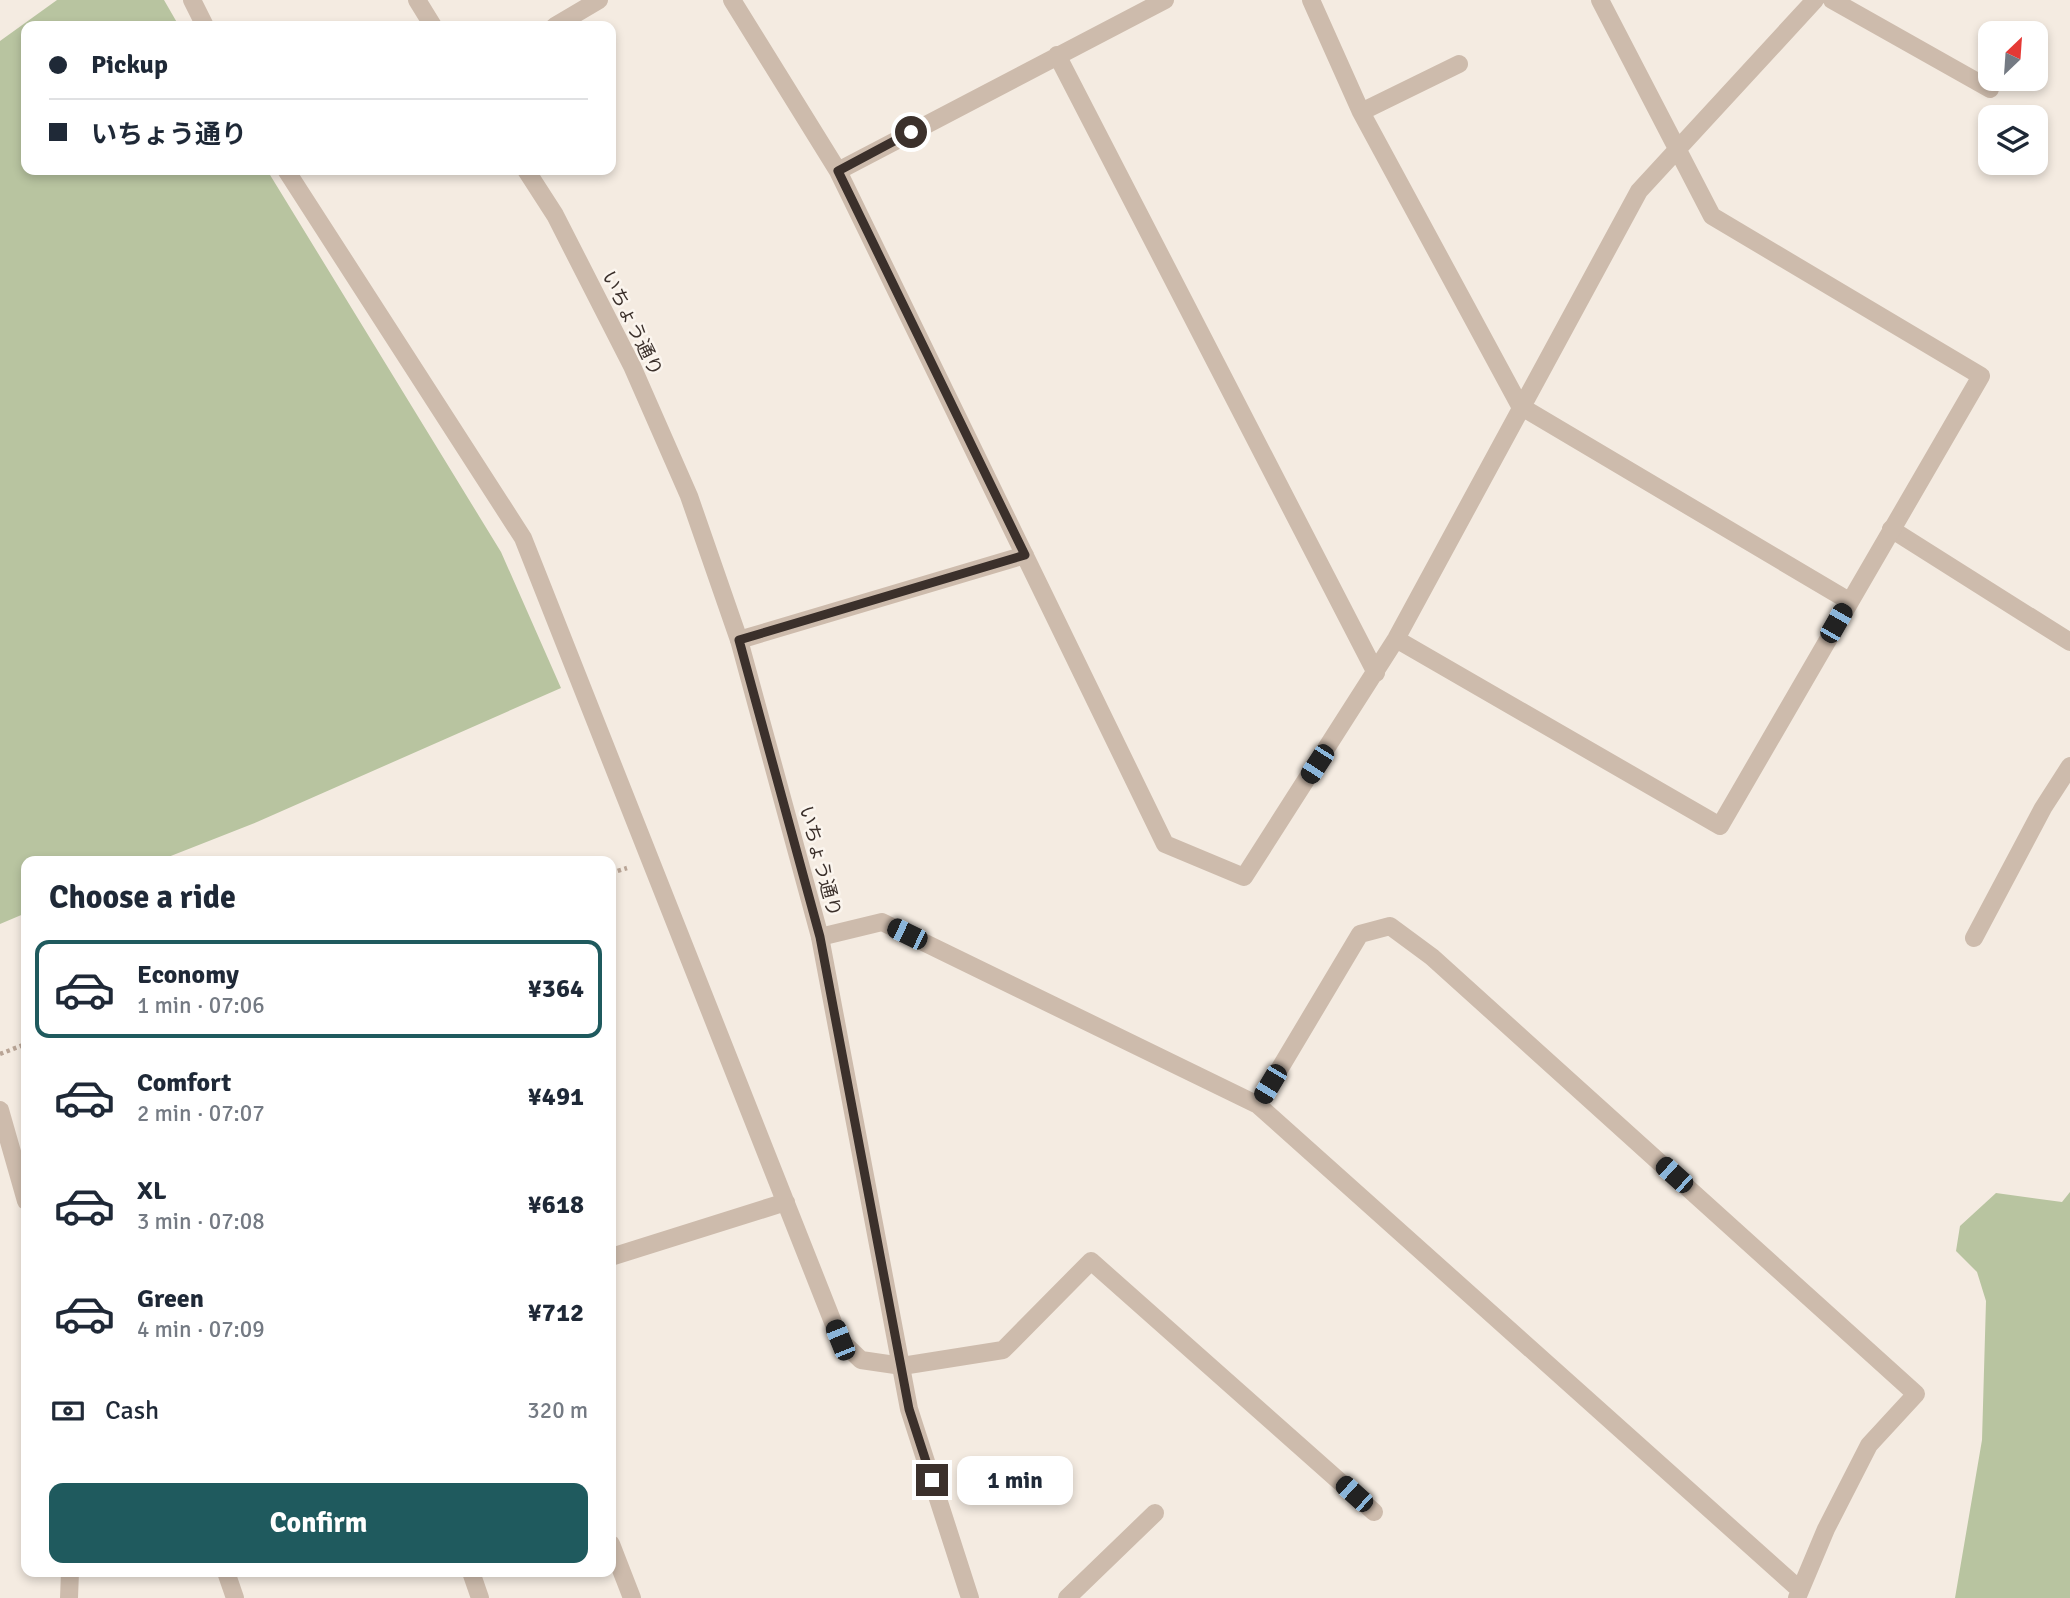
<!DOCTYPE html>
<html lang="en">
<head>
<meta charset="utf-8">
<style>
	body { margin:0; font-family:Signika,"Noto Sans JP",sans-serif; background:#f6f6f7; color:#1f2937; height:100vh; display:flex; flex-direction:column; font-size:26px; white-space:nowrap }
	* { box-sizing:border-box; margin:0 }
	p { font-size:23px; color:#747a83 }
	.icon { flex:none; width:38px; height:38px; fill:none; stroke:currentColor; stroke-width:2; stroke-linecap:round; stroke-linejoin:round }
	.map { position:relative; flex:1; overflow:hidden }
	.sheet { position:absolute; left:21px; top:856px; width:595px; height:721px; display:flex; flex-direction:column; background:#fff; border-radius:14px; box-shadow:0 4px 10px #0003 }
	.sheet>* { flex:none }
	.hud { position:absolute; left:21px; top:21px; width:595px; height:154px; border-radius:14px; box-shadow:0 4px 10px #0003; display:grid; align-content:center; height:154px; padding:0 28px; background:#fff }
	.needle { width:46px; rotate:25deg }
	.fabs { position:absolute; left:1978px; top:21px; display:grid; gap:14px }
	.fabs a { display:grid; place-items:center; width:70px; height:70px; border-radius:14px; background:#fff; box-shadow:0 4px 10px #0003; font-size:35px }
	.end { position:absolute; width:32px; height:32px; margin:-16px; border:9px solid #3b302b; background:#fff; box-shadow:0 0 0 4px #fff }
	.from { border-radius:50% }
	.bubble { position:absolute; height:49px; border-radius:14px; background:#fff; box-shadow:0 4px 10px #0003; font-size:23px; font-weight:800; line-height:49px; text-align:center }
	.car { position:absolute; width:21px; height:42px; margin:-21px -10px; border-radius:9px; box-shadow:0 0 5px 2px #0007; background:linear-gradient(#222 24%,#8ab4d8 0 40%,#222 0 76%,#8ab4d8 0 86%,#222 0) }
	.hud b { display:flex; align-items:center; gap:24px; height:66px; font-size:26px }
	.hud b+b { border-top:2px solid #e0e1e3 }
	.hud i { width:18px; height:18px; background:#1f2937 }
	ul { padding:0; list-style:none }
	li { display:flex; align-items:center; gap:21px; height:98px; margin:0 14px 10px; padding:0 14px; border:4px solid transparent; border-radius:14px }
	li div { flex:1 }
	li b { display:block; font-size:26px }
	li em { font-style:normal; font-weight:800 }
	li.on { border-color:#1f5a5e }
	li>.icon { width:63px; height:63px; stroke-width:1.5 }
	h2 { padding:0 28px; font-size:32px; line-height:84px }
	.pay { display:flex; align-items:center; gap:18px; height:77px; padding:0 28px; font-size:26px }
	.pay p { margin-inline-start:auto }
	.button { display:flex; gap:14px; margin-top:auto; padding:14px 28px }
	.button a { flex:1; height:80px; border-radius:14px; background:#1f5a5e; color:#fff; font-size:28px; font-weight:800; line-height:80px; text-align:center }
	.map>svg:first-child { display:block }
	.green { fill:#b8c4a0 }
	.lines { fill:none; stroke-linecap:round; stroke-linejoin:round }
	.path { stroke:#b9a596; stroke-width:4.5; stroke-dasharray:3.5 3.5; stroke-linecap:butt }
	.service { stroke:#cdbbac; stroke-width:18 }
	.minor { stroke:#cdbbac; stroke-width:18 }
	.tertiary { stroke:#cdbbac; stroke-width:18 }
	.route { stroke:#3b302b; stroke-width:9 }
	.labels { text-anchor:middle; stroke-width:5; stroke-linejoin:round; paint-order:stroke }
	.street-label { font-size:19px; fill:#3b302b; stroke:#fbf5ee }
</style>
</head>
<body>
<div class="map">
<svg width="2070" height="1598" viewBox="0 0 2070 1598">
	<rect width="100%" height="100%" fill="#f4ebe1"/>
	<path class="green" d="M57,0H164L179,26H26V170H267L501,552L561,688L257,822L158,861H26V913L0,924V41Z
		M2070,1192V1598H1955L1982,1440L1986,1301L1977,1272L1956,1251L1960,1226L1996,1193L2062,1202Z"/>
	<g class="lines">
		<path class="path" d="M611,873L627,868
			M0,1054L26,1044"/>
		<path class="service" d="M1891,529L2070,642
			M1974,938L2043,808L2070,766"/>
		<path class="minor" d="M192,0L205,26
			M732,0L838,171L1165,844L1244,877L1396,639L1639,191L1815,0
			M1311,0L1361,112L1520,406L1849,601
			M1832,0L1990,89
			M1057,55L1376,673
			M1361,112L1459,64
			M286,170L523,538L840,1340L861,1360L902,1366L1003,1350L1091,1261L1374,1512
			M838,171L1165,0
			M1396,639L1720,826L1981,376L1712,216L1600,0
			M739,640L1025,555
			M820,937L882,922L1258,1105L1800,1590
			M1258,1105L1360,934L1390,926L1432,957L1916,1394L1869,1445L1826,1529L1797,1598
			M0,1110L26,1201
			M611,1257L786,1202
			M611,1544L632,1598
			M226,1572L235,1598
			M471,1572L480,1598
			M69,1598L70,1572
			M1067,1598L1155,1513"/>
		<path class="tertiary" d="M417,0L433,26
			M555,26L599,0
			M526,170L555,215L632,366L689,496L739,640L820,937L909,1409L970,1598"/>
	</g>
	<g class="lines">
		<path class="route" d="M911,132L838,171L1025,555L739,640L820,937L909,1409L932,1480"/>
	</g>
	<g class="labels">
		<g class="street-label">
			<text transform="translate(633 323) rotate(64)" y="7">いちょう通り</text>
			<text transform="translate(821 861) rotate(75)" y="7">いちょう通り</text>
		</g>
	</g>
</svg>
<div class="fabs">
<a><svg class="needle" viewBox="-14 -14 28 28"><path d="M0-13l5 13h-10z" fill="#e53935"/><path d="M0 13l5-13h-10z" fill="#747a83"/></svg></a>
<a><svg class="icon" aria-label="layers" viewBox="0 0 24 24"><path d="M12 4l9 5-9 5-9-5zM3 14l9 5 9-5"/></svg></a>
</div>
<i class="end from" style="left:911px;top:132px"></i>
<i class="end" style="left:932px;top:1480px"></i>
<div class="bubble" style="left:957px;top:1456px;width:116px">1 min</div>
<i class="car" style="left:1836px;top:623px;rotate:30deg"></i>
<i class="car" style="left:1317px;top:764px;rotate:213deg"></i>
<i class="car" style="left:907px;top:934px;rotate:296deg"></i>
<i class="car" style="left:1270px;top:1084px;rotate:211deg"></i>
<i class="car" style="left:1674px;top:1175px;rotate:312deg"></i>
<i class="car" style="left:840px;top:1340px;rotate:338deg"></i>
<i class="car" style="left:1354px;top:1494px;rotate:312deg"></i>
<div class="hud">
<b><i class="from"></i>Pickup</b>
<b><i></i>いちょう通り</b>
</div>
<section class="sheet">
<h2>Choose a ride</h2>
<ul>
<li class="on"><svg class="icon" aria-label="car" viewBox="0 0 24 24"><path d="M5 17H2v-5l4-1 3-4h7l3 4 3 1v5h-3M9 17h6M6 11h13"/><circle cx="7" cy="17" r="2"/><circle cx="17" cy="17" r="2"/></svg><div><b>Economy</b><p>1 min · 07:06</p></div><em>¥364</em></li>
<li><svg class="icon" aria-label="car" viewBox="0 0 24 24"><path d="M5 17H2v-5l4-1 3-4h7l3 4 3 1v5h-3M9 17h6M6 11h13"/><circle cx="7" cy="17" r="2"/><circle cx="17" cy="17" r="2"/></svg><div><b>Comfort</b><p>2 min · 07:07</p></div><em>¥491</em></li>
<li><svg class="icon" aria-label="car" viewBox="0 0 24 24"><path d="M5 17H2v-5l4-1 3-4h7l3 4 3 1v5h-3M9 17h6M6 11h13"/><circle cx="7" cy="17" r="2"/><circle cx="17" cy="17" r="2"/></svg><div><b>XL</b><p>3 min · 07:08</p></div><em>¥618</em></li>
<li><svg class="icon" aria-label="car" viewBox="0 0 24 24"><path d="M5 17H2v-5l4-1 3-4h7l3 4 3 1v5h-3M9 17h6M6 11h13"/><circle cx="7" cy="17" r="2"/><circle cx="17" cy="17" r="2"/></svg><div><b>Green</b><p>4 min · 07:09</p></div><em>¥712</em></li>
</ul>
<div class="pay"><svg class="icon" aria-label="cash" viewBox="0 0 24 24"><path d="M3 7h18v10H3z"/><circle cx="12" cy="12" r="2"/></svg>Cash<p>320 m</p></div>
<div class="button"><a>Confirm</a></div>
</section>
</div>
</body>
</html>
